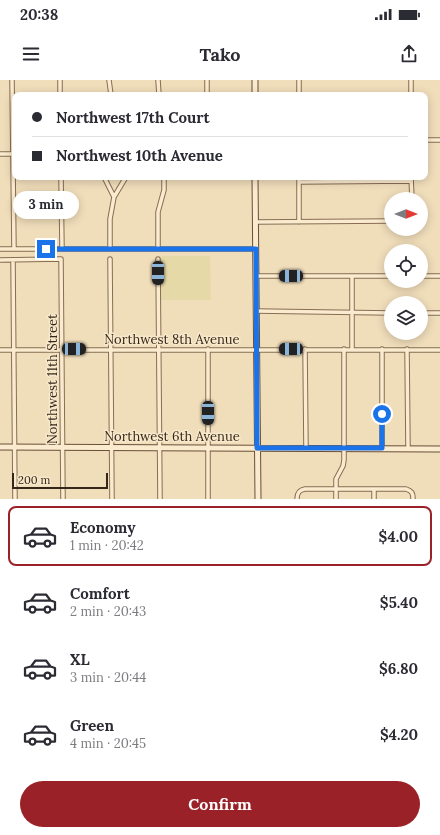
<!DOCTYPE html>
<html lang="en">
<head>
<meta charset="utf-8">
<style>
	body { margin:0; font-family:Lora,serif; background:#f2f2f3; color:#2b2b33; height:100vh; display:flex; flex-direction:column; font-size:15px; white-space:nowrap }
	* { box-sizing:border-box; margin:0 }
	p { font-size:13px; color:#7c7c81 }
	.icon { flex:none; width:22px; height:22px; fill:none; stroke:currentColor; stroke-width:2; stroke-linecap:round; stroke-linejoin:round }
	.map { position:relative; height:419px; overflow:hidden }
	.panel { display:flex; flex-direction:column; background:#fff; flex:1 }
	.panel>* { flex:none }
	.banner { position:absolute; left:12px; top:12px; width:416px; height:88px; border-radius:8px; box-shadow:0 2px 10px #0003; display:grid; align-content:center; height:88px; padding:0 20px; background:#fff }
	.needle { width:26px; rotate:90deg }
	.fabs { position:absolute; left:384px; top:112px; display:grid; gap:8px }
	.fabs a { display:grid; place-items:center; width:44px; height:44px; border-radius:50%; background:#fff; box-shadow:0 2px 10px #0003; font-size:20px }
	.scale { position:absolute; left:12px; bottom:10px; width:96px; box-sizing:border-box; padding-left:4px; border:2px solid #35261a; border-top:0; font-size:11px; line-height:14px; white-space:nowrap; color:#35261a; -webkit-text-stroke:3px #f7e8ca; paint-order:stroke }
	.end { position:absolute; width:18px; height:18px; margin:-9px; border:5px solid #1a73e8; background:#fff; box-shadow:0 0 0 2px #fff }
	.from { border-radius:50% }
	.bubble { position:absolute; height:28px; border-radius:14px; background:#fff; box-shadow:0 2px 10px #0003; font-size:13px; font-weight:700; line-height:28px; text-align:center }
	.car { position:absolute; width:12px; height:24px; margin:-12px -6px; border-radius:5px; box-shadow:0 0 3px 1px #0007; background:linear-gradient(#222 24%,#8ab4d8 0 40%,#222 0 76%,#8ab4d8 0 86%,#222 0) }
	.banner b { display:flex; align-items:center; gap:14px; height:38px; font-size:15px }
	.banner b+b { border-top:1px solid #e1e1e2 }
	.banner i { width:10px; height:10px; background:#2b2b33 }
	ul { padding:7px 0 0; list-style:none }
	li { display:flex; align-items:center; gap:12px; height:60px; margin:0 8px 6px; padding:0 12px; border:2px solid transparent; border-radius:8px }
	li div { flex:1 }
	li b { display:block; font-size:15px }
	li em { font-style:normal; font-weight:700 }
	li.on { border-color:#992127 }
	li>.icon { width:36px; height:36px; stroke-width:1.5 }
	.cta { display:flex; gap:8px; margin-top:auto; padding:8px 20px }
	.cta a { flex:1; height:46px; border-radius:24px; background:#992127; color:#fff; font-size:16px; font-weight:700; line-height:46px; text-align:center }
	.status { display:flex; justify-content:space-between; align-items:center; height:28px; padding:0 20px; background:#fff; direction:ltr }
	.status svg { height:11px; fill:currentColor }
	header { display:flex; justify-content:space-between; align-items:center; height:52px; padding:0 20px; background:#fff; font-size:18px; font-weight:700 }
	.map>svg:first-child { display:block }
	.farmland { fill:#e6d9a8 }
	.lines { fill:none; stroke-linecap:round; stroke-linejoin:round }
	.street-casing { stroke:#876d54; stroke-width:5.5 }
	.secondary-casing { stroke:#694e38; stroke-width:7 }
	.street { stroke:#fbebce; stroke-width:3.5 }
	.secondary { stroke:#fbebce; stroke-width:5 }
	.route { stroke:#1a73e8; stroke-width:5 }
	.labels { text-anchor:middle; stroke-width:3; stroke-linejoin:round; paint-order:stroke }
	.street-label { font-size:13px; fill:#35261a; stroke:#f7e8ca }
</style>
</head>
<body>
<div class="status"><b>20:38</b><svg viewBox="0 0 49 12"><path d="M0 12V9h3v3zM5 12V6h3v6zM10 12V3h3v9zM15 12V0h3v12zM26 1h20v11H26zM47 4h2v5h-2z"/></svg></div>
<header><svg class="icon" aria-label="menu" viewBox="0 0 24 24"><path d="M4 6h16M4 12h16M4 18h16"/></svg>Tako<svg class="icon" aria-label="share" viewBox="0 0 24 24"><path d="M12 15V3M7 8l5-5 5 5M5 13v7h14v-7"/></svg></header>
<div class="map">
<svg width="440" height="419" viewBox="0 0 440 419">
	<rect width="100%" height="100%" fill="#f0ddba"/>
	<path class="farmland" d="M161,176H210L211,220H161Z"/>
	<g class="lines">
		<g class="street-casing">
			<path id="street" d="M12,0L14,169
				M60,0V15
				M109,0L111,15
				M158,0L159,15
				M299,0V15
				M207,15V0
				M411,15V0
				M425,60H440
				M0,74H15
				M61,97L62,169
				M104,97L114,117
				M299,97V142
				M411,97L412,119
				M299,102L411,101
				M256,142L391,141
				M0,169H256
				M110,169V139L114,117L126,97
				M158,169V132L164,110V97
				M110,179L112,419
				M158,179L160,419
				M0,180L61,179L63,419
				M13,180L15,419
				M256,196H391
				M352,196V269
				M421,196H440
				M256,231L391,233
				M421,233H440
				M208,269V419
				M305,269L306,368
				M382,269V368
				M407,269L408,368
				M0,270H440
				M374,409V419
				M297,419C297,413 299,410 305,409H406C412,411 413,413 413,419
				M336,419V399L343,386L344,380V269"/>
		</g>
		<g class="secondary-casing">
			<path id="secondary" d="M255,15V0
				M255,97L258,419
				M0,367L440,369"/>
		</g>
		<use href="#street" class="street"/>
		<use href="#secondary" class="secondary"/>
	</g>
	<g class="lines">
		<path class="route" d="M46,169H256L257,368H382V334"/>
	</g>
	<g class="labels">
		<g class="street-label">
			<text x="172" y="264">Northwest 8th Avenue</text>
			<text transform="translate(52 299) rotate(-90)" y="5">Northwest 11th Street</text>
			<text x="172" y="361">Northwest 6th Avenue</text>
		</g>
	</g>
</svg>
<div class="fabs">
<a><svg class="needle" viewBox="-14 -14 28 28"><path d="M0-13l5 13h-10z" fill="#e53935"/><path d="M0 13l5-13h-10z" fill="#7c7c81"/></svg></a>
<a><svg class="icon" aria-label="locate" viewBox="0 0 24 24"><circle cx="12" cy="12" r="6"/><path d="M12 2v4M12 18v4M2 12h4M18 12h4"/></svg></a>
<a><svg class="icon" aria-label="layers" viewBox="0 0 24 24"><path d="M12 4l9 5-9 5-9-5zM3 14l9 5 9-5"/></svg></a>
</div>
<div class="scale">200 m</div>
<i class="end from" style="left:382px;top:334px"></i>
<i class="end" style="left:46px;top:169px"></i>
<div class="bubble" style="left:13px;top:111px;width:66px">3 min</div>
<i class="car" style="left:158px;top:193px;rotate:180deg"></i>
<i class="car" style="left:291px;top:196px;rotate:270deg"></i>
<i class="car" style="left:74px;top:269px;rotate:90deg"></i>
<i class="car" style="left:291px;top:269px;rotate:270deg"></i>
<i class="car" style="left:208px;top:333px;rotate:180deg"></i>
<div class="banner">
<b><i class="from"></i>Northwest 17th Court</b>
<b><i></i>Northwest 10th Avenue</b>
</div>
</div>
<section class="panel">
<ul>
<li class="on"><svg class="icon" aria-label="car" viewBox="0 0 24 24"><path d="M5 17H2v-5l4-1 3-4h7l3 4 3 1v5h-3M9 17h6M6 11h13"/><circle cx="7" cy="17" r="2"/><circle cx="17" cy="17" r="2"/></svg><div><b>Economy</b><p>1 min · 20:42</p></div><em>$4.00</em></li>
<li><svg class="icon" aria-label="car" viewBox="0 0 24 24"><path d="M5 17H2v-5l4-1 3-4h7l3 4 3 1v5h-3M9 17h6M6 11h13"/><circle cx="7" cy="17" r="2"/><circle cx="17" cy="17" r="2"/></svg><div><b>Comfort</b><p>2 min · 20:43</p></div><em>$5.40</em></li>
<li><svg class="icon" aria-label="car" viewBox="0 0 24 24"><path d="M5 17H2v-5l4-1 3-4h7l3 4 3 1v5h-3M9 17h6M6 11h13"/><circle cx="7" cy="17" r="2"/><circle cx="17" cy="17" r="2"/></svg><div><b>XL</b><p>3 min · 20:44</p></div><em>$6.80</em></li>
<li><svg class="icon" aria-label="car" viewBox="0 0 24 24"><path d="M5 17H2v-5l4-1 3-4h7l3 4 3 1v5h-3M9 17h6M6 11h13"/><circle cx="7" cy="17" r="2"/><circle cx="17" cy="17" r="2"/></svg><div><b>Green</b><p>4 min · 20:45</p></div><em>$4.20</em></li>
</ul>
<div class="cta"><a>Confirm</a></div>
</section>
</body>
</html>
